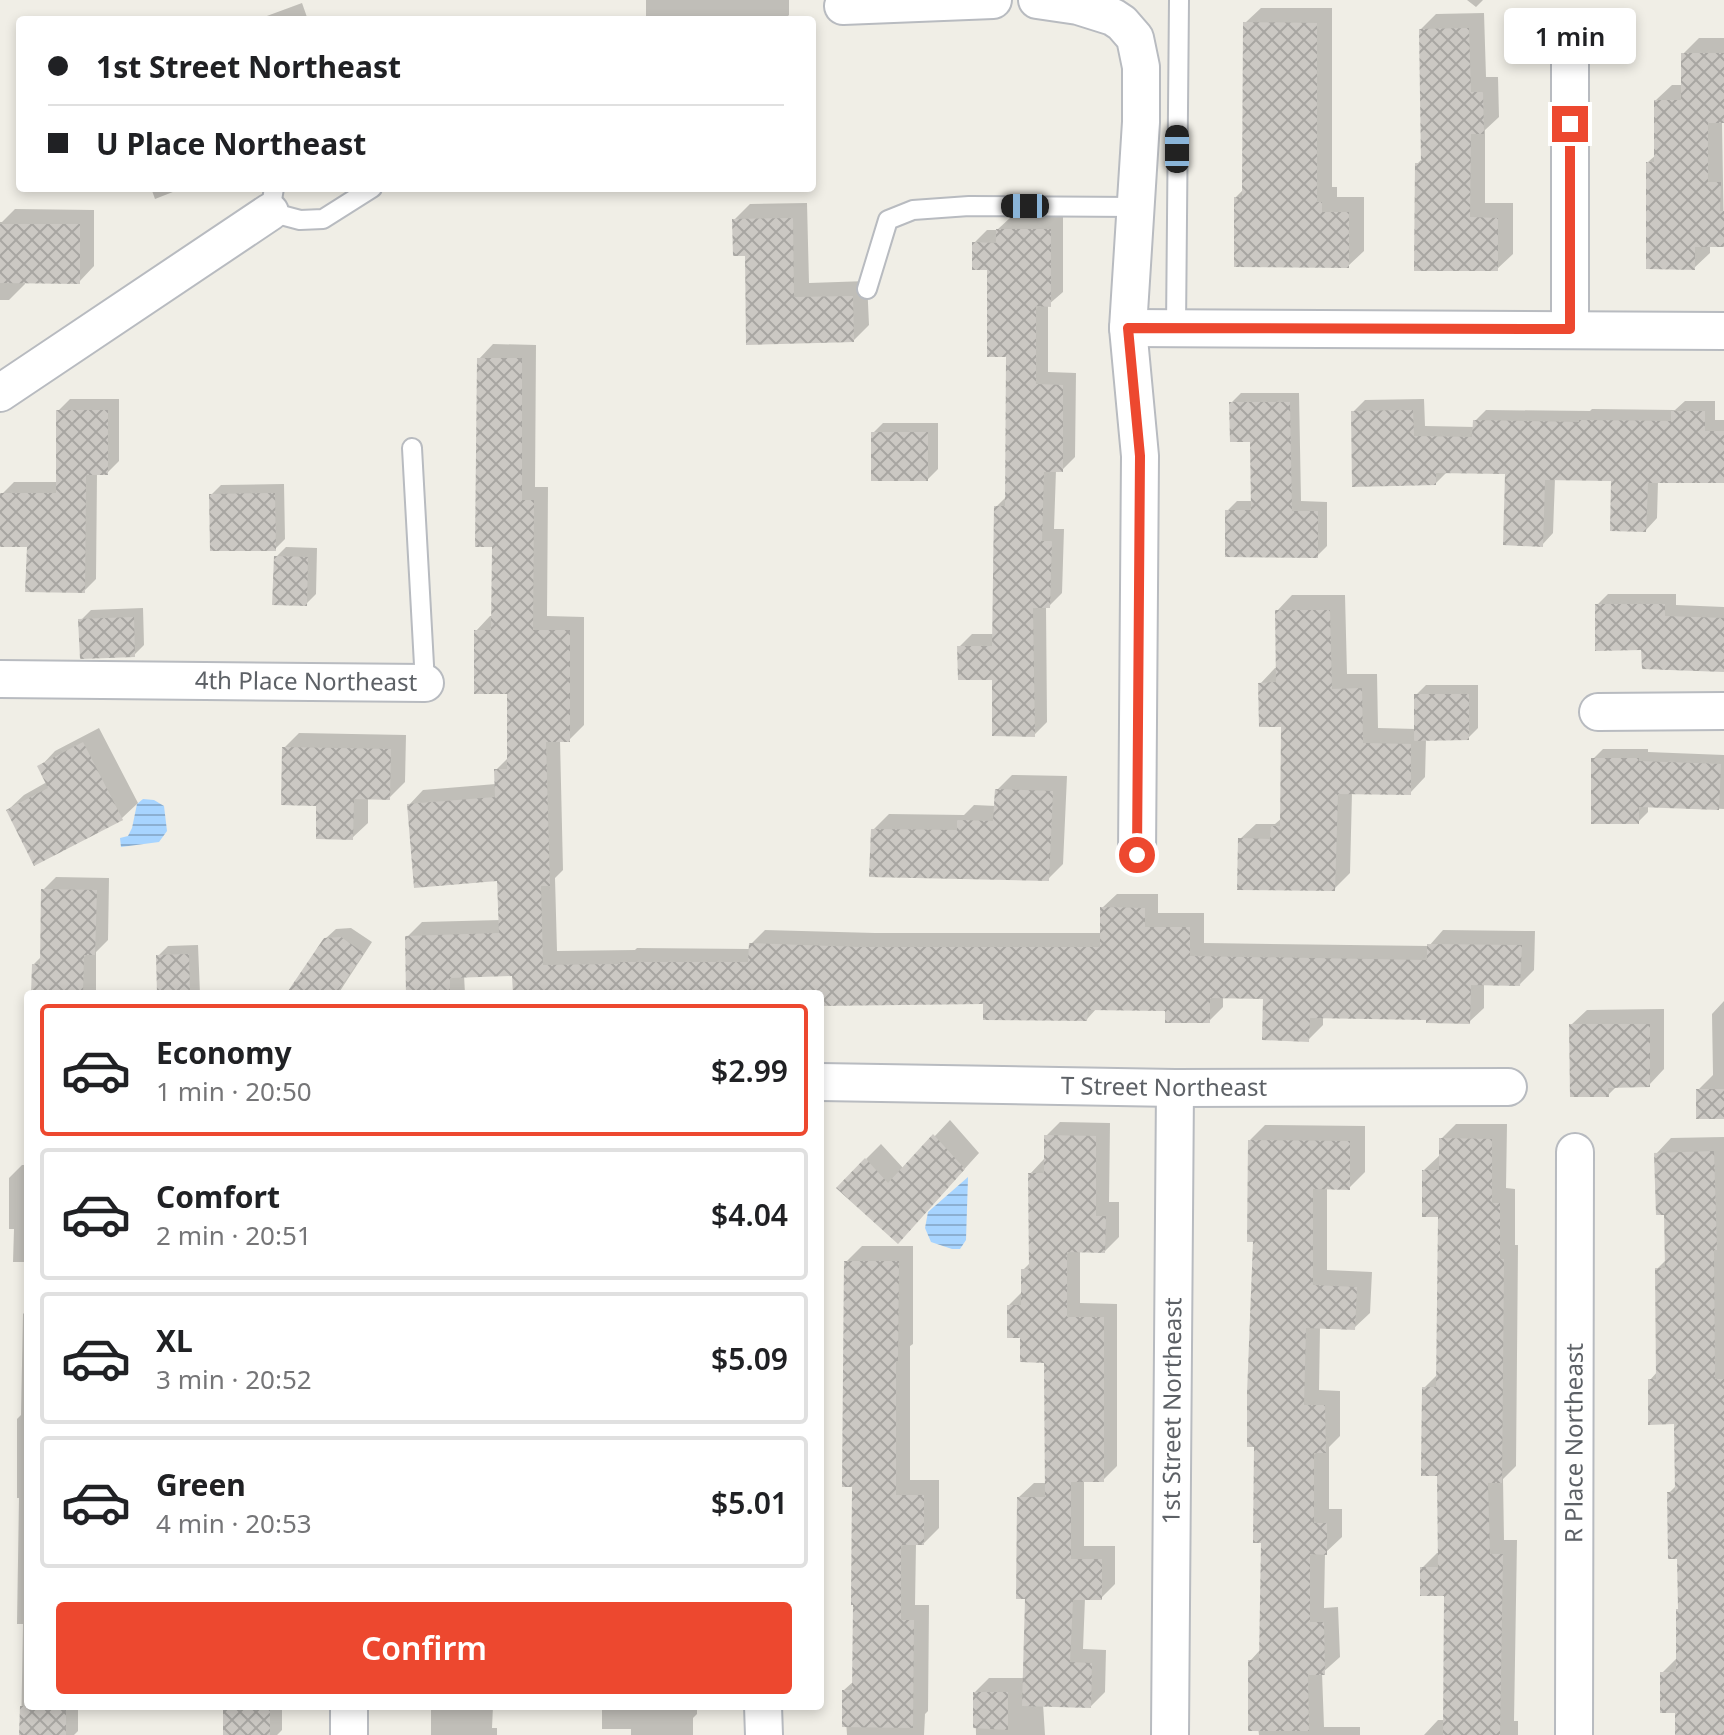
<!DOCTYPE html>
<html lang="en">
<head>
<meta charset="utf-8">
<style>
	body { margin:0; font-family:"Noto Sans",sans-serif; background:#f2f2f2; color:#202124; height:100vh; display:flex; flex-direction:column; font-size:30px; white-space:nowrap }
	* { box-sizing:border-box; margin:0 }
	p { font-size:26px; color:#757577 }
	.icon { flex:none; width:44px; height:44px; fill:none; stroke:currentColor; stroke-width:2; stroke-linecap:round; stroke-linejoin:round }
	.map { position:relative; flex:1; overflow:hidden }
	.side { position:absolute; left:24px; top:990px; width:800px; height:720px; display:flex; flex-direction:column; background:#fff; border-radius:8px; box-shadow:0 4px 12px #0003 }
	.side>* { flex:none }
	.hud { position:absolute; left:16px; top:16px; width:800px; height:176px; border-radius:8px; box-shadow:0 4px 12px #0003; display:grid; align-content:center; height:176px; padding:0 32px; background:#fff }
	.end { position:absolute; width:36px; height:36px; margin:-18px; border:10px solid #ed482f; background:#fff; box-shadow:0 0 0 4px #fff }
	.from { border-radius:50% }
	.bubble { position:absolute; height:56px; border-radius:8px; background:#fff; box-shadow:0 4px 12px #0003; font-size:26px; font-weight:600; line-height:56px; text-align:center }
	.car { position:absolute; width:24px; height:48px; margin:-24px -12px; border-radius:10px; box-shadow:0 0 6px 2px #0007; background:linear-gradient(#222 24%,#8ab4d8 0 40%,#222 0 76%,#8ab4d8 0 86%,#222 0) }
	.hud b { display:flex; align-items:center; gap:28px; height:76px; font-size:30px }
	.hud b+b { border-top:2px solid #e0e0e0 }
	.hud i { width:20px; height:20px; background:#202124 }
	ul { padding:14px 0 0; list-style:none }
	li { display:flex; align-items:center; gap:24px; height:132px; margin:0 16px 12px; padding:0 16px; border:4px solid #e0e0e0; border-radius:8px }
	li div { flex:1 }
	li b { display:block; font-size:30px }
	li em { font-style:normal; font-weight:600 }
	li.selected { border-color:#ed482f }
	li>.icon { width:72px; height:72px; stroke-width:1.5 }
	.primary-button { display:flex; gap:16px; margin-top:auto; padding:16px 32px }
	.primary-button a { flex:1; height:92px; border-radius:8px; background:#ed482f; color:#fff; font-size:32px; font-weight:600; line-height:92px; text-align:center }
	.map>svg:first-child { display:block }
	.water { fill:url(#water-rules) }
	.shadow { fill:#0003 }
	.building { fill:url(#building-cross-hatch) }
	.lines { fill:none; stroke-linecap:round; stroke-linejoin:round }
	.lane-casing { stroke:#b8bbc0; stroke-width:22 }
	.street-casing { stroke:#b8bbc0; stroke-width:40 }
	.lane { stroke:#fff; stroke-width:18 }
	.street { stroke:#fff; stroke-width:36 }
	.route { stroke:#ed482f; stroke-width:10 }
	.labels { text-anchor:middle; stroke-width:6; stroke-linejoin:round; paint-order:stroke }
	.street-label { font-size:24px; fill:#5d6166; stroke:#fff }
</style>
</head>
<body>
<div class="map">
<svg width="1724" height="1735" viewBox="0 0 1724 1735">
	<defs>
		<pattern id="water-rules" width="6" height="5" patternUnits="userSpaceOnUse" patternTransform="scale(2)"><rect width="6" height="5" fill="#a7d4ff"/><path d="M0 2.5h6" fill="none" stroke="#8bafd2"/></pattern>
		<pattern id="building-cross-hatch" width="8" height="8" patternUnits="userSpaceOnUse" patternTransform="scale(2)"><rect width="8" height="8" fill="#cbc8c3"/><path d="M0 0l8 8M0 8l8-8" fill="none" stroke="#a8a6a2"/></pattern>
	</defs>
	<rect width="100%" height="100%" fill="#f0eee6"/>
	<path class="water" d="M143,799L154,800L164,806L167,831L159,842L121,847L120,838L128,836L132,828L137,804Z
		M968,1177L966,1240L960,1249H952L931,1242L925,1228L928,1212Z"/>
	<path class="shadow" d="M646,0H789V15L784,20H646Z
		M1467,0H1483L1476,7Z
		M302,3L308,20H256Z
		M1261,8H1332V187H1337V197H1364V251L1348,266L1236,197L1244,189L1245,23Z
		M1484,13L1486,77H1498L1499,117L1485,130V203H1513V254L1497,269L1417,164L1423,158L1421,29L1436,14Z
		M1699,38H1724V121H1722L1724,245H1710V253L1694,268L1648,162L1656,155V100L1672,85H1683V54Z
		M151,188H183L155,199Z
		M807,203L809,283L867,281L869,325L854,340L748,343L747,254L734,220L750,204Z
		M15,209L94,210V266L79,282H25V284L9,300H0V222H2Z
		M1011,217H1063V292L1048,305V372L1076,373L1075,457L1062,470H1056L1054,529H1064L1062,593L1049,606H1046L1047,722L1034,735L994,678L959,647L972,634H994L996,507L1007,496L1008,355L989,268L974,243L987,230H997Z
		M493,344L536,345L535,487H548L547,616L584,617V725L569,740H560L563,870L555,878L557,951L635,950L637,948L750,949L751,944L765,930L875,933H1102V908L1117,894H1158V913H1204V943L1429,946L1443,930L1535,931L1534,970L1520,984H1484V1008L1469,1022L1428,1018L1323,1016V1025L1308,1040L1265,997L1223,996V1007L1209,1021L1167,1009L1097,1008L1087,1019L985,1002L820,1004V994H515L514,974L464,975L465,994H408L407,937L422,922L501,920L499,879L409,805L423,790L496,784V770L509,757V692L476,631L490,616H493L494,545L479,359Z
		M1241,393H1299L1301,501L1327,502V546L1317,556L1227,511L1237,501H1253L1252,440L1231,403Z
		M70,399H119V461L107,473H97L96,579L84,591L29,545L2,494L14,482H58V411Z
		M1424,399L1425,426L1475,427V421L1486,410L1590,411L1592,409L1675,410L1685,401H1715V420H1724V481H1658L1657,518L1646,530L1613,479L1555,478L1553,533L1542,545L1507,472L1448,471L1436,483L1353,412L1365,400Z
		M883,423H938V469L928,479L873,433Z
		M284,484L285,539L275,549L211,495L221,485Z
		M286,547L317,548L316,594L306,604L276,557Z
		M1608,594H1676V605L1724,607V670L1643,648L1597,605Z
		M1292,595H1345L1347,674H1377L1378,728L1416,729V695L1426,685H1478V728L1468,738L1426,739L1425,777L1410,793L1352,792L1350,873L1334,889L1240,839L1256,824H1275L1282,818L1283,725L1260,684L1275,668H1277V611Z
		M143,608L144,645L134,655L81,620L91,610Z
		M99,728L138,803L122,818L35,863L8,810L24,795L47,782L40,767L55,751Z
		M299,733L406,735L405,782L389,798L368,797V823L352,838L318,804L284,748Z
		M1603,749H1648V752L1724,755V809L1648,805V812L1638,822L1593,759Z
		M1012,775L1067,776L1063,864L1048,879L873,830L889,814L964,815L974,805L996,806L997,790Z
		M56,877L109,878L108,940L96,952V994H33L34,964L42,956L43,890Z
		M351,928L372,942L338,994H288L325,939L336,929Z
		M198,945L200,994H159L158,956L168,946Z
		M1724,1001V1117L1698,1090L1713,1075L1712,1014Z
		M1664,1009V1069L1649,1085H1618L1608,1095L1571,1025L1587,1010Z
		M950,1120L979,1153L913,1226L866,1159L881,1144L904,1169Z
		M1060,1122L1110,1123L1109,1202H1119V1237L1105,1251H1080V1303L1117,1304V1466L1103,1480H1084V1546H1115V1584L1101,1598H1085L1083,1649L1106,1650L1105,1692L1091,1706L1043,1704L1045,1735H976L975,1692L989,1678H1025L1027,1598L1019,1497L1034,1483H1047L1046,1361L1022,1336L1009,1305L1023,1291V1270L1031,1262L1030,1174L1044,1159L1046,1136Z
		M1456,1124H1507L1506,1188L1515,1189V1245H1518L1516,1466L1503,1479L1504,1540H1517L1514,1721H1518V1735H1424L1438,1720H1445L1446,1594L1422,1568L1437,1553H1439V1475L1424,1388L1438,1374L1440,1215L1424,1170L1440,1155L1441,1139Z
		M1265,1125L1365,1126V1172L1349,1188L1327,1187V1270L1372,1272L1370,1313L1354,1328L1320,1327L1319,1390L1340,1391V1436L1329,1447V1509H1342V1537L1325,1553L1324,1608L1338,1607L1340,1657L1322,1673L1324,1727H1360V1735H1259L1250,1661L1261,1649L1263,1541L1255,1240L1250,1140Z
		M1724,1137V1735H1677V1711L1662,1673L1678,1657L1680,1608L1679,1557L1669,1493L1677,1485L1676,1422L1650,1380L1658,1371L1657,1269L1667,1259L1666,1213L1656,1154L1671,1138Z
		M22,1165H28V1706H78V1731L74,1735H21L23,1624H17L19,1498H17V1419L21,1415L23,1314L25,1312V1262H13L14,1229H9V1178Z
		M862,1246H913V1344L910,1346V1480H939V1528L924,1543H916L915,1605H929L928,1711L925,1714L924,1735H847L844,1690L854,1681V1485L846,1262Z
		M225,1706H282V1730L277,1735H225Z
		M431,1706H493L492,1728H497V1735H431Z
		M602,1706H697V1714L693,1718V1735H631V1729H602Z"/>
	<path class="building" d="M1243,22L1317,23V202H1322V212H1349V268L1234,267V197H1242Z
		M1469,28L1471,92H1483L1484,134H1471L1470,217L1498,218V271H1414L1415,163H1421L1419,29Z
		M1681,53H1724V123H1708V182H1721L1720,211H1724V247H1695V270L1646,269V162H1654V100H1681Z
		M793,218L794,297L853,296L854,342L746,345L745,256H733L732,219Z
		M0,224H80V284L0,283Z
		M996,229H1051V307L1036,306V384L1063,385V472H1044L1042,541H1052L1050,608H1033L1035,737L992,736V680H958L957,646H992L994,506H1005L1006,357H987V270H972V242L996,243Z
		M477,358H522V500H534L533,630H570V742H546L550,886H541L543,965L620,964V962H748L749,943L859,947H1100V907L1145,908V927H1190V956L1427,960V944L1522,945L1520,986L1471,985L1470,1024L1426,1023V1020L1310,1018L1309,1042L1262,1040L1263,999L1210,998V1023H1165V1011L1088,1010L1087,1021L983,1020V1004L820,1006V994H513L512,976L450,978V994H406L405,936L499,933L497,881L414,888L407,804L495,797L494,769H507V694H474V630H491L492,547H475Z
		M1229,402H1290L1292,511H1318V558L1225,557V510H1251L1250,442H1230Z
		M56,410H108V475H86L85,593L25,592L27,547H0V493H56Z
		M1413,410L1414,436L1472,437L1473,420L1579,422V420L1671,421V411H1705V431H1724V483H1648L1646,532L1610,531L1611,481L1545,480L1543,547L1503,545L1505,474L1436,473V485L1352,487L1351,411Z
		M871,432H928V481H871Z
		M275,493L276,551H210L209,494Z
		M274,556L308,557L307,606L272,605Z
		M1595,604H1665V616L1724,618V672L1642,669L1641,650L1595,651Z
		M1275,610H1330L1332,689L1362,688L1363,743L1411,744V795L1338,794L1335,891L1237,890L1238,838L1270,839L1271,826H1280L1281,727H1259L1258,683L1276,682Z
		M134,617L135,657L80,659L78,619Z
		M1414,694H1469V740L1414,741Z
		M83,742L123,820L34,866L6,810L48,788L37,766Z
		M282,747L391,749L390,800L354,799L353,840L316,839V806L281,805Z
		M1591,758H1639V761L1721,764L1719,810L1639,807V824H1591Z
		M995,789L1053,791L1049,881L869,877L871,829L957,830V820L993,821Z
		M41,889L97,890L95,955H84L83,994H31L32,964H40Z
		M341,937L364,953L336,994H286L324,938Z
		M189,954L190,994H157L156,955Z
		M1569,1024H1650V1087L1608,1088L1609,1097H1570Z
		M1696,1089H1724V1119H1696Z
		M933,1134L965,1169L898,1244L836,1188L865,1158L888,1183Z
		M1044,1135L1096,1136V1216H1106L1105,1253L1067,1252V1317H1104V1482H1071V1559H1102V1600H1073L1070,1662L1092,1663L1091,1708L1022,1706L1025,1599H1016L1017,1497H1045L1044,1363L1020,1362V1338H1007V1305H1021V1269H1029L1028,1173H1044Z
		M1439,1138L1492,1139V1203H1500V1259H1504L1502,1483H1488L1490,1554H1503L1500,1735H1443L1444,1596H1420V1567H1438L1437,1476H1421L1422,1387H1436L1438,1217H1422V1170H1439Z
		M1248,1140L1350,1141V1190L1313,1189V1285L1357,1287L1355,1330L1306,1328L1304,1405H1325L1326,1453H1314V1523H1327V1555L1310,1554V1622H1324L1325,1675H1308L1309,1731H1248V1660H1259L1261,1543H1253L1254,1447H1247V1393L1253,1242H1247Z
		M1714,1151L1717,1250H1714L1715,1379H1724V1735H1675V1713H1660V1672H1676V1609H1678L1677,1559H1668L1667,1492H1675L1674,1424L1648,1425V1379H1656L1655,1268H1665L1664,1215H1656L1654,1153Z
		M844,1261H899L898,1361H896V1495H924V1545H901V1620H914L913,1728L842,1727V1690H852L853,1605H851L852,1487H842Z
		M973,1692H1008V1730L973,1728Z
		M20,1706H66V1735H19Z
		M223,1706H270V1735H223Z"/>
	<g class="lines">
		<g class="lane-casing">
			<path id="lane" d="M274,188L270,212L300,220L323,219L372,188
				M867,289L888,220L913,210L969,206L1136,207
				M1176,328L1179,0
				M412,448L425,683"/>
		</g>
		<g class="street-casing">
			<g id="street">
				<path d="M1037,0L1078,6L1113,17L1122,23L1135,38L1141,67V122L1128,328L1140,456L1137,855"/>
				<path d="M843,6L993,0"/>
				<path d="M1570,35V329"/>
				<path d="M1128,328L1724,331"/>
				<path d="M0,393L270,212"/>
				<path id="s1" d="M0,679L425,683"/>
				<path d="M1598,712L1724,711"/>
				<path id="s2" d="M820,1082L1175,1088L1508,1087"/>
				<path d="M349,1706V1735"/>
				<path d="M763,1706L764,1735"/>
				<path id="s3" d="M1170,1735L1175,1088"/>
				<path id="s4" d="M1574,1735L1575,1152"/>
			</g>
		</g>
		<use href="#lane" class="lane"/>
		<use href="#street" class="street"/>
	</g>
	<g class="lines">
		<path class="route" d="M1137,855L1140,456L1128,328L1570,329V124"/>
	</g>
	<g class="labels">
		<g class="street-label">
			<text dy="8" stroke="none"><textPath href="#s1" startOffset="306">4th Place Northeast</textPath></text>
			<text dy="8" stroke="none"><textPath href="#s2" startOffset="344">T Street Northeast</textPath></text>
			<text dy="8" stroke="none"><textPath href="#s3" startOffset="324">1st Street Northeast</textPath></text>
			<text dy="8" stroke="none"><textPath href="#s4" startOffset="292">R Place Northeast</textPath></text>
		</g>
	</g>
</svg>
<i class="end from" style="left:1137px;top:855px"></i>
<i class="end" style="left:1570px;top:124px"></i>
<div class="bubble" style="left:1504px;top:8px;width:132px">1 min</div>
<i class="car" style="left:1177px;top:149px;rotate:0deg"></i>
<i class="car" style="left:1025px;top:206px;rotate:270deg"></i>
<div class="hud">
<b><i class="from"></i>1st Street Northeast</b>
<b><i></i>U Place Northeast</b>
</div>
<section class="side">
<ul>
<li class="selected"><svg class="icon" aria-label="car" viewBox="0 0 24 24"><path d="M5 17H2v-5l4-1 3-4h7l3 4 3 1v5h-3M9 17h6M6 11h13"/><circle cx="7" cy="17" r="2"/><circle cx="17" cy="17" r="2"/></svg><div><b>Economy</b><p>1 min · 20:50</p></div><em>$2.99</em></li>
<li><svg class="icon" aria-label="car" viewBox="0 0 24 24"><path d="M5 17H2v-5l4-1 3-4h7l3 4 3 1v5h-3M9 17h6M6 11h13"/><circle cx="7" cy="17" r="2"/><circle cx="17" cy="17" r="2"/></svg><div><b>Comfort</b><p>2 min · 20:51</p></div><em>$4.04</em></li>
<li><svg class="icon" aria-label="car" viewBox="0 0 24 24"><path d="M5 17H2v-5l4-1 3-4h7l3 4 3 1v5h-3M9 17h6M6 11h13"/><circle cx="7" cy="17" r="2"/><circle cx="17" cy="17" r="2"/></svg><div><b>XL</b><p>3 min · 20:52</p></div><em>$5.09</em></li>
<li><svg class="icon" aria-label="car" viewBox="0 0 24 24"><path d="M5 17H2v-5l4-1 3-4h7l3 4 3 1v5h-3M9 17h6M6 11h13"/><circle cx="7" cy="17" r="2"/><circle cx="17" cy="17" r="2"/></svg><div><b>Green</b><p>4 min · 20:53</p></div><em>$5.01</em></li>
</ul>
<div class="primary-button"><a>Confirm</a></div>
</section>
</div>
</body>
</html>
